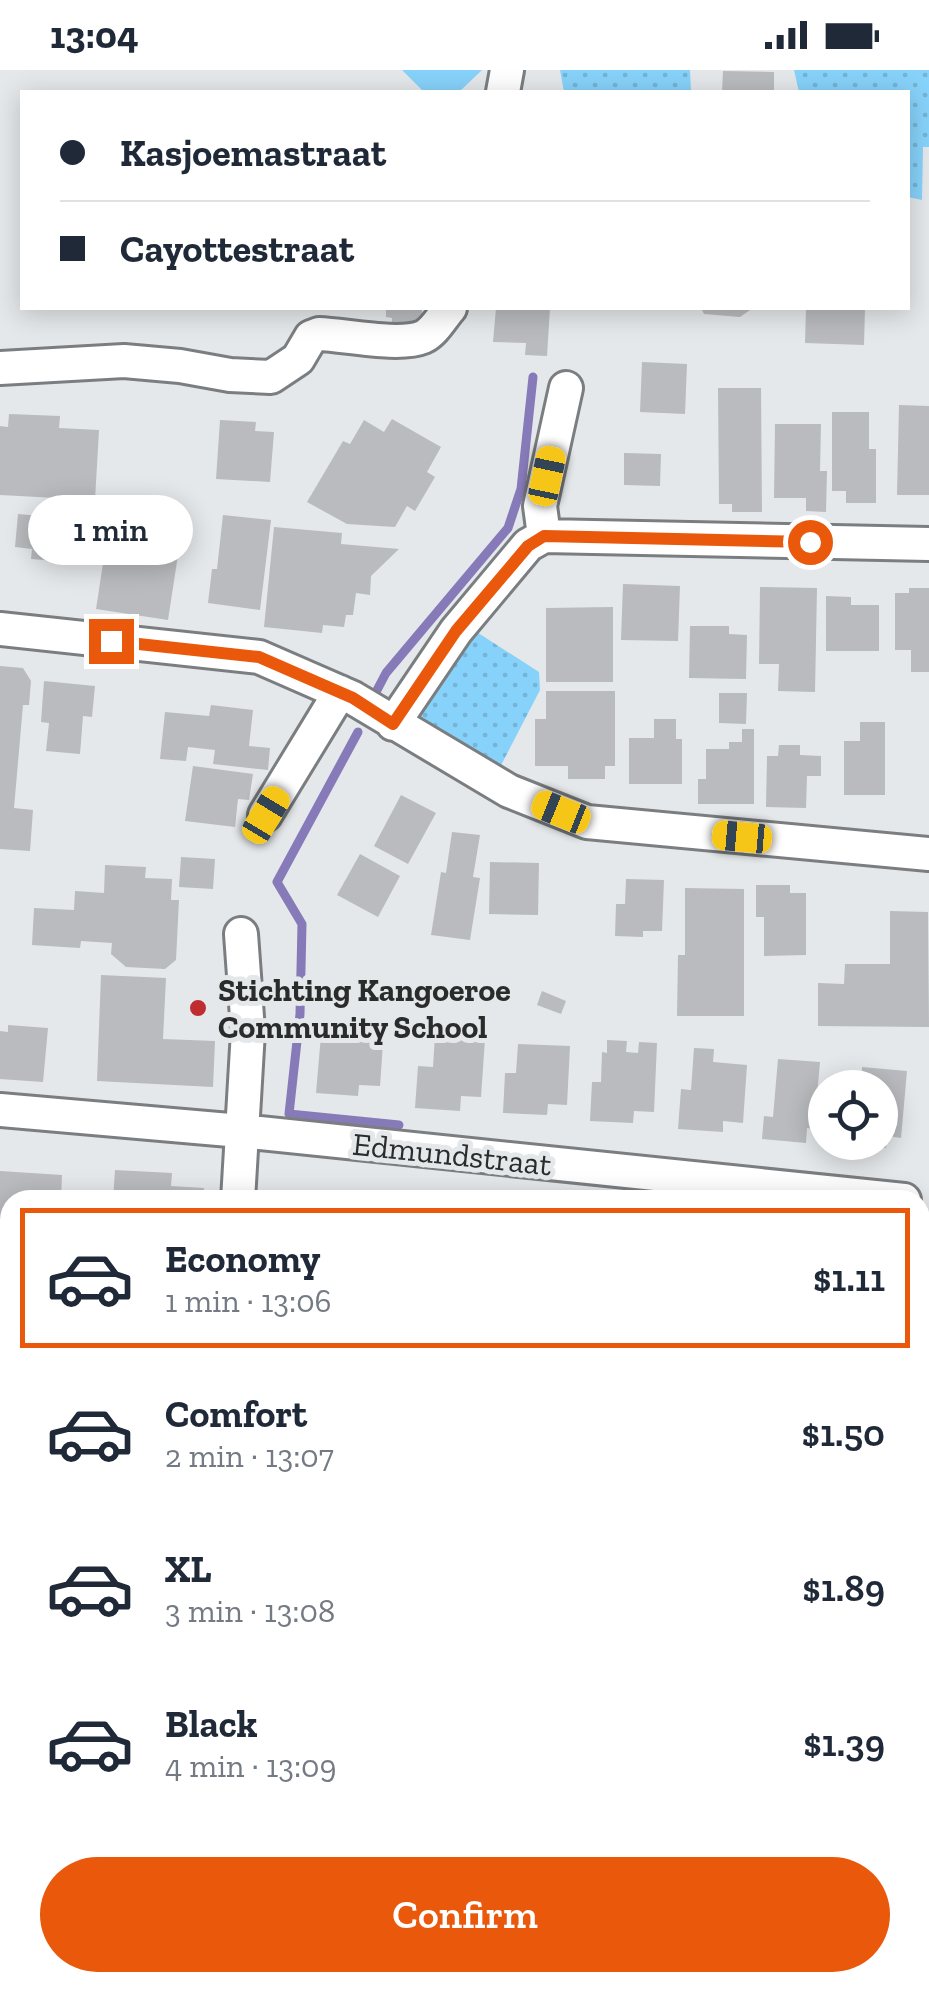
<!DOCTYPE html>
<html lang="en">
<head>
<meta charset="utf-8">
<style>
	body { margin:0; font-family:"Zilla Slab",serif; background:#f2f2f3; color:#1f2937; height:100vh; display:flex; flex-direction:column; font-size:38px; white-space:nowrap }
	* { box-sizing:border-box; margin:0 }
	p { font-size:32px; color:#747a83 }
	.icon { flex:none; width:55px; height:55px; fill:none; stroke:currentColor; stroke-width:2; stroke-linecap:round; stroke-linejoin:round }
	.map { position:relative; flex:1; overflow:hidden }
	.drawer { position:absolute; left:0px; top:1120px; width:930px; height:802px; display:flex; flex-direction:column; background:#fff; border-radius:30px 30px 0 0; box-shadow:0 5px 25px #0003 }
	.drawer>* { flex:none }
	.guide { position:absolute; left:20px; top:20px; width:890px; height:220px; border-radius:0px; box-shadow:0 5px 25px #0003; display:grid; align-content:center; height:220px; padding:0 40px; background:#fff }
	.fabs { position:absolute; left:808px; top:1000px; display:grid; gap:20px }
	.fabs a { display:grid; place-items:center; width:90px; height:90px; border-radius:50%; background:#fff; box-shadow:0 5px 25px #0003; font-size:50px }
	.end { position:absolute; width:45px; height:45px; margin:-22px; border:12px solid #ea580c; background:#fff; box-shadow:0 0 0 5px #fff }
	.from { border-radius:50% }
	.bubble { position:absolute; height:70px; border-radius:35px; background:#fff; box-shadow:0 5px 25px #0003; font-size:32px; font-weight:600; line-height:70px; text-align:center }
	.car { position:absolute; width:30px; height:60px; margin:-30px -15px; border-radius:12px; box-shadow:0 0 8px 2px #0007; background:linear-gradient(#f5c518 24%,#345 0 40%,#f5c518 0 76%,#345 0 86%,#f5c518 0) }
	.guide b { display:flex; align-items:center; gap:35px; height:95px; font-size:38px }
	.guide b+b { border-top:2px solid #e0e1e3 }
	.guide i { width:25px; height:25px; background:#1f2937 }
	ul { padding:18px 0 0; list-style:none }
	li { display:flex; align-items:center; gap:30px; height:140px; margin:0 20px 15px; padding:0 20px; border:5px solid transparent; border-radius:0px }
	li div { flex:1 }
	li b { display:block; font-size:38px }
	li em { font-style:normal; font-weight:600 }
	li.selected { border-color:#ea580c }
	li>.icon { width:90px; height:90px; stroke-width:1.5 }
	.action { display:flex; gap:20px; margin-top:auto; padding:20px 40px }
	.action a { flex:1; height:115px; border-radius:60px; background:#ea580c; color:#fff; font-size:40px; font-weight:600; line-height:115px; text-align:center }
	.status { display:flex; justify-content:space-between; align-items:center; height:70px; padding:0 50px; background:#fff; direction:ltr }
	.status svg { height:28px; fill:currentColor }
	.map>svg:first-child { display:block }
	.grass { fill:url(#grass-dots) }
	.garden { fill:#87d2fa }
	.lines { fill:none; stroke-linecap:round; stroke-linejoin:round }
	.stream { stroke:#877ab8; stroke-width:9 }
	.building { fill:#b9bbbe }
	.minor-casing { stroke:#7b7e80; stroke-width:38 }
	.minor { stroke:#fff; stroke-width:32 }
	.route { stroke:#ea580c; stroke-width:12 }
	.poi-dot { fill:#bd2d32; stroke:#e5e8ea; stroke-width:4 }
	.labels { text-anchor:middle; stroke-width:10; stroke-linejoin:round; paint-order:stroke }
	.poi-label { font-size:32px; font-weight:bold; fill:#2a2c2c; stroke:#e5e8ea; text-anchor:start }
	.street-label { font-size:32px; fill:#2a2c2c; stroke:#e5e8ea }
</style>
</head>
<body>
<div class="status"><b>13:04</b><svg viewBox="0 0 49 12"><path d="M0 12V9h3v3zM5 12V6h3v6zM10 12V3h3v9zM15 12V0h3v12zM26 1h20v11H26zM47 4h2v5h-2z"/></svg></div>
<div class="map">
<svg width="929" height="1921" viewBox="0 0 929 1921">
	<defs>
		<pattern id="grass-dots" width="8" height="8" patternUnits="userSpaceOnUse" patternTransform="scale(2.5)"><rect width="8" height="8" fill="#87d2fa"/><path d="M2 2h.1M6 6h.1" fill="none" stroke="#75b4d6" stroke-width="1.8" stroke-linecap="round"/></pattern>
	</defs>
	<rect width="100%" height="100%" fill="#e5e8ea"/>
	<path class="grass" d="M560,0H690L691,22H564Z
		M794,0H929V77H923L922,130L908,127V22H799Z
		M472,559L539,602L540,620L497,703L414,654L409,638Z
		M0,1883L10,1884V1912L28,1913V1921H0Z
		M578,1912L768,1913L767,1921H608L577,1917Z"/>
	<path class="garden" d="M402,0H482L459,22H424Z"/>
	<g class="lines">
		<path class="stream" d="M376,622L386,603L508,458L521,419L533,307
			M358,662L277,812L302,854L300,944L289,1044L399,1055"/>
	</g>
	<path class="building" d="M723,1L774,2V22H722Z
		M386,238H422L421,262L391,261L392,248L386,247Z
		M496,238H550L547,286L525,285L526,273L493,272Z
		M701,238H753L740,247L704,244Z
		M806,238H865L864,275L805,273Z
		M642,292L687,294L685,344L640,342Z
		M718,318H761L762,442H732V434H719Z
		M899,335L929,336V425H897Z
		M832,342H869V379H876V433H846V421H832Z
		M9,344L60,346L59,358L99,360L95,430L0,425V356L8,357Z
		M392,349L441,377L427,402L435,407L415,441L407,436L395,457L347,454L307,432L343,371L350,374L364,350L384,362Z
		M220,350L256,352L255,361L274,362L270,412L216,409Z
		M775,354H821L820,401H827L826,442L806,441V428H774Z
		M624,383L661,384L660,416L624,415Z
		M64,438L82,439L80,464L59,462L57,491L31,489L32,479L15,477L18,444L63,448Z
		M223,445L271,450L260,540L208,533L212,499H217Z
		M274,457L342,463L341,474L399,479L371,506L370,525L356,523L353,545H346L344,557L323,555L322,563L264,557Z
		M108,461L180,472L168,550L96,539Z
		M623,514L680,516L678,571L621,570Z
		M760,517L817,518L815,622L778,621L779,594H759Z
		M909,518H929V602H911V580H895V523H909Z
		M826,526L851,527V535H879V581H826Z
		M613,537V612H546V538Z
		M690,556H729V564L747,565L746,609L689,608Z
		M0,596L23,598L31,611L29,635H23L14,738L33,740L30,781L0,779Z
		M44,611L95,616L92,647L83,646L80,684L46,681L49,653L41,652Z
		M546,621H615V696H605V709H568V696H535V649H546Z
		M719,623H747L746,654L719,653Z
		M211,635L253,640L249,676L270,678L268,700L213,694L215,680L188,677L186,691L160,689L165,642L209,646Z
		M654,649H676V669H682V714H629V668H654Z
		M860,652H885V725H844V671H860Z
		M742,659H754V734H698V709H706V679H729V672H742Z
		M779,675H800V685L821,686V706H807L806,738L766,737L767,686H778Z
		M193,696L253,704L249,730L238,729L235,757L185,751Z
		M401,725L436,743L408,794L374,776Z
		M452,762L480,765L473,807L480,808L470,870L431,865L441,802L446,803Z
		M360,784L400,806L378,847L337,825Z
		M181,787L215,789L213,819L179,817Z
		M490,792L539,793L538,845L489,844Z
		M105,795L146,797L145,808L172,809L171,830H179L176,890L165,899L126,897L111,884L112,873L81,871L80,878L32,875L34,838L74,840L75,821L104,823Z
		M626,809L664,810L662,861H643V867L615,866L616,834H625Z
		M756,815H790V823H806V885L764,886V847H756Z
		M685,818L744,819V946H677L678,885H685Z
		M890,841L928,842L929,957L818,956V913L844,914L845,894H890Z
		M101,905L166,908L163,969L215,971L213,1017L97,1011Z
		M542,921L566,931L561,944L537,935Z
		M322,954L384,959L380,1016L359,1015L358,1026L316,1023Z
		M8,955L48,958L43,1012L0,1009V961L8,962Z
		M435,965L485,969L481,1027L461,1026L460,1041L415,1038L418,996L433,997Z
		M607,970L627,971L626,982L638,983L639,972L657,973L654,1042L634,1041L633,1053L590,1051L592,1012H601L602,982L607,983Z
		M518,974L570,976L567,1035L548,1034L547,1045L503,1043L505,1003H516Z
		M694,978L714,979L713,992L747,995L743,1053L723,1051V1062L678,1059L681,1019L691,1020Z
		M778,989L820,992L814,1059L807,1058L806,1073L762,1069L764,1046L773,1047Z
		M862,997L907,1001L901,1068L887,1066L886,1078L852,1075V1072H880V1018H861Z
		M115,1100L172,1103L171,1116L204,1118L203,1130H113Z
		M0,1101L62,1105L61,1130H10V1163L0,1162Z
		M920,1206L929,1207V1286L920,1285Z
		M0,1216H10V1279H4V1273H0Z
		M0,1301H10V1357L0,1356Z
		M920,1345H929V1407H920Z
		M0,1389H10V1454L0,1453Z
		M920,1423H929V1505H920Z
		M0,1477H10V1525H0Z
		M920,1513L929,1514V1577L920,1576Z
		M0,1565L10,1566V1630L0,1629Z
		M920,1632H929V1718H920Z
		M0,1768L10,1769L2,1826H0Z
		M35,1912H108V1921H35Z
		M223,1912H375L374,1921H222Z
		M430,1912H508L507,1921H430Z
		M771,1912H797L796,1921H770Z
		M839,1912H914L913,1921H838Z"/>
	<g class="lines">
		<g class="minor-casing">
			<path id="minor" d="M503,22L507,0
				M0,298L124,291L180,296L230,305L271,307L298,289L311,267L319,264C346,265 399,277 423,267C434,262 442,247 450,238
				M544,466L540,436L566,318
				M0,559L259,587L353,628L509,721L587,752L929,784
				M393,654L456,561L528,475L544,466L929,474
				M265,745L340,622
				M0,1040L241,1061L904,1130
				M238,1130L248,961L241,864
				M0,1672L10,1673
				M920,1779L929,1780
				M193,1921L194,1912
				M568,1921L569,1912"/>
		</g>
		<use href="#minor" class="minor"/>
	</g>
	<g class="lines">
		<path class="route" d="M111,571L259,587L353,628L393,654L456,561L528,476L544,466L810,472"/>
	</g>
	<circle class="poi-dot" cx="198" cy="938" r="10"/>
	<g class="labels">
		<g class="poi-label">
			<text x="218" y="931">Stichting Kangoeroe<tspan x="218" dy="37">Community School</tspan></text>
		</g>
		<g class="street-label">
			<text transform="translate(452 1084) rotate(6)" y="11">Edmundstraat</text>
		</g>
	</g>
</svg>
<div class="fabs">
<a><svg class="icon" aria-label="locate" viewBox="0 0 24 24"><circle cx="12" cy="12" r="6"/><path d="M12 2v4M12 18v4M2 12h4M18 12h4"/></svg></a>
</div>
<i class="end from" style="left:810px;top:472px"></i>
<i class="end" style="left:111px;top:571px"></i>
<div class="bubble" style="left:28px;top:425px;width:165px">1 min</div>
<i class="car" style="left:547px;top:406px;rotate:12deg"></i>
<i class="car" style="left:561px;top:742px;rotate:292deg"></i>
<i class="car" style="left:266px;top:745px;rotate:31deg"></i>
<i class="car" style="left:742px;top:767px;rotate:275deg"></i>
<div class="guide">
<b><i class="from"></i>Kasjoemastraat</b>
<b><i></i>Cayottestraat</b>
</div>
<section class="drawer">
<ul>
<li class="selected"><svg class="icon" aria-label="car" viewBox="0 0 24 24"><path d="M5 17H2v-5l4-1 3-4h7l3 4 3 1v5h-3M9 17h6M6 11h13"/><circle cx="7" cy="17" r="2"/><circle cx="17" cy="17" r="2"/></svg><div><b>Economy</b><p>1 min · 13:06</p></div><em>$1.11</em></li>
<li><svg class="icon" aria-label="car" viewBox="0 0 24 24"><path d="M5 17H2v-5l4-1 3-4h7l3 4 3 1v5h-3M9 17h6M6 11h13"/><circle cx="7" cy="17" r="2"/><circle cx="17" cy="17" r="2"/></svg><div><b>Comfort</b><p>2 min · 13:07</p></div><em>$1.50</em></li>
<li><svg class="icon" aria-label="car" viewBox="0 0 24 24"><path d="M5 17H2v-5l4-1 3-4h7l3 4 3 1v5h-3M9 17h6M6 11h13"/><circle cx="7" cy="17" r="2"/><circle cx="17" cy="17" r="2"/></svg><div><b>XL</b><p>3 min · 13:08</p></div><em>$1.89</em></li>
<li><svg class="icon" aria-label="car" viewBox="0 0 24 24"><path d="M5 17H2v-5l4-1 3-4h7l3 4 3 1v5h-3M9 17h6M6 11h13"/><circle cx="7" cy="17" r="2"/><circle cx="17" cy="17" r="2"/></svg><div><b>Black</b><p>4 min · 13:09</p></div><em>$1.39</em></li>
</ul>
<div class="action"><a>Confirm</a></div>
</section>
</div>
</body>
</html>
